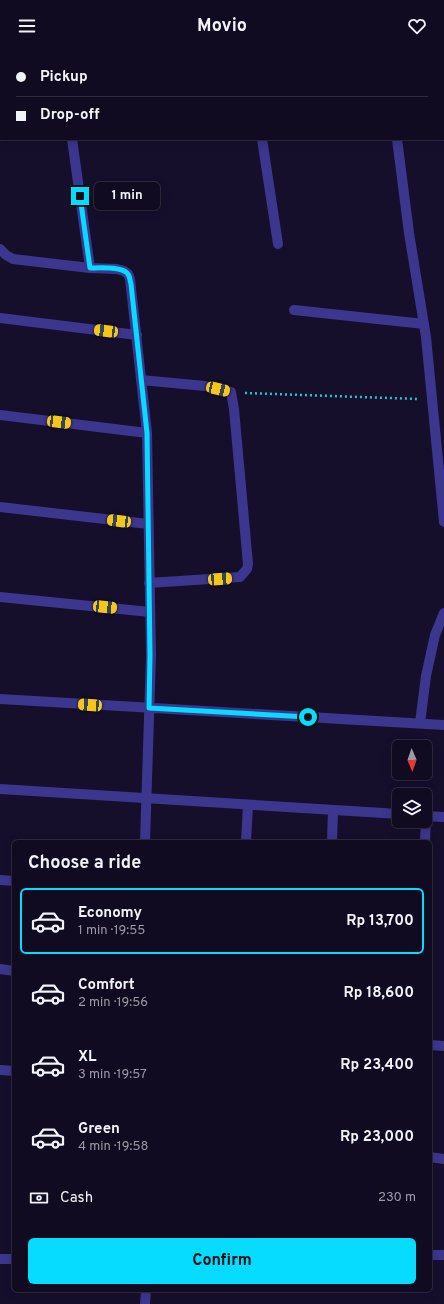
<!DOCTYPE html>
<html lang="en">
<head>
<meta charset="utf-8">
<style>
	body { margin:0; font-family:Overpass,sans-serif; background:#19142a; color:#f1f3f6; height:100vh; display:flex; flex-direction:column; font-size:15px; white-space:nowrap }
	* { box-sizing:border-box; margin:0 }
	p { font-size:13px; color:#9c9ba5 }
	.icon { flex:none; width:22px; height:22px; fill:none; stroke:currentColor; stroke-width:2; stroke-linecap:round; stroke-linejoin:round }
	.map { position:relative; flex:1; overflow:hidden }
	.side { position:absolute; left:12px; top:788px; width:420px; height:452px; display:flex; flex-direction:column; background:#100b21; border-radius:6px; box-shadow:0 2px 10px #0003,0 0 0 1px #302b3f }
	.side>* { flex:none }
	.hud { position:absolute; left:0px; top:0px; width:444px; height:88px; box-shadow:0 2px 10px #0003,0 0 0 1px #302b3f; display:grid; align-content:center; height:88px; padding:0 16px; background:#100b21 }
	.needle { width:26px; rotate:178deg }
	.controls { position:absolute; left:392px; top:688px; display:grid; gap:8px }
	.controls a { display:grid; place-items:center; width:40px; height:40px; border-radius:6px; background:#100b21; box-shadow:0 2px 10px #0003,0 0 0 1px #302b3f; font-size:20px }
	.end { position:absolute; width:18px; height:18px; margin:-9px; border:5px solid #06dcff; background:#111; box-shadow:0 0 0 2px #111 }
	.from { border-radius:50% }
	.bubble { position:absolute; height:28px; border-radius:6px; background:#100b21; box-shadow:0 2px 10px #0003,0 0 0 1px #302b3f; font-size:13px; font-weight:700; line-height:28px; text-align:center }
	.car { position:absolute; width:12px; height:24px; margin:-12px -6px; border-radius:5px; box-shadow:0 0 3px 1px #0007; background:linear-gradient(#f5c518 24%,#345 0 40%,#f5c518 0 76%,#345 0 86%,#f5c518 0) }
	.hud b { display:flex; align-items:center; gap:14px; height:38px; font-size:15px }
	.hud b+b { border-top:1px solid #302b3f }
	.hud i { width:10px; height:10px; background:#f1f3f6 }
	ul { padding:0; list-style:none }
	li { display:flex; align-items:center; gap:12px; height:66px; margin:0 8px 6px; padding:0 8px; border:2px solid transparent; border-radius:6px }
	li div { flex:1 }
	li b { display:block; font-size:15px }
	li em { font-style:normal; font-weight:700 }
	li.on { border-color:#06dcff }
	li>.icon { width:36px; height:36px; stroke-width:1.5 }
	h2 { padding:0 16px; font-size:18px; line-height:48px }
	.pay { display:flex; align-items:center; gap:10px; height:44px; padding:0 16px; font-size:15px }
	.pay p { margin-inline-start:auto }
	.primary-button { display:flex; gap:8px; margin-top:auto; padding:8px 16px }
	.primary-button a { flex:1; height:46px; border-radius:6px; background:#06dcff; color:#111; font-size:16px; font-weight:700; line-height:46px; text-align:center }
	header { display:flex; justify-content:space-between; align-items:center; height:52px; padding:0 16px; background:#100b21; font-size:18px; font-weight:700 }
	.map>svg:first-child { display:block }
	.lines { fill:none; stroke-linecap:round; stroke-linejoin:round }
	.path { stroke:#25c7c5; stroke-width:2.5; stroke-dasharray:2 3; stroke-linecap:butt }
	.minor { stroke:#3d368f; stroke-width:10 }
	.route { stroke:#06dcff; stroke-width:5 }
</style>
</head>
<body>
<header><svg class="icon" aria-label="menu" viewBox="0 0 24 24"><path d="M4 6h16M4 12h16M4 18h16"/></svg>Movio<svg class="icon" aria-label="heart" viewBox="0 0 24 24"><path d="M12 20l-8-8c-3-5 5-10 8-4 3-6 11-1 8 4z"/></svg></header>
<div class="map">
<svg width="444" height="1252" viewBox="0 0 444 1252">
	<rect width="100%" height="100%" fill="#150f2c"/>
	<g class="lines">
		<path class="path" d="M245,341L418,347"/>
		<path class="minor" d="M62,0V1
			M384,0V1
			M440,1L444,0
			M443,78H444
			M72,87L90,216
			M262,87L278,192
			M397,87L409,181L426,285L444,470
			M0,197L6,203L13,207L90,216L117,217L124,219L128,222L130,227L147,381L151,603L145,790
			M294,258L424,272
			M0,266L137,283
			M141,328L205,334L231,340L234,357L248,512L247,517L240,525L149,531
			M0,363L147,381
			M0,455L148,472
			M0,545L150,560
			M0,647L444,673
			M420,671L426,624L435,583L444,561
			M0,737L399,762
			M425,764L444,765
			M246,790L248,753
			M332,790L333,758
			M425,790L426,764
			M0,828L14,829
			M0,917L14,919
			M430,993L444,994
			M0,1018L14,1019
			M430,1105L444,1107
			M430,1203H444
			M0,1207H14
			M145,1252L146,1238"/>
	</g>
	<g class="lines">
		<path class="route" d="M80,144L90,216C99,216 122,214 128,222C130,225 130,229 131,232L147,381L150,603L149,656L308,665"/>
	</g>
</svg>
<div class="controls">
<a><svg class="needle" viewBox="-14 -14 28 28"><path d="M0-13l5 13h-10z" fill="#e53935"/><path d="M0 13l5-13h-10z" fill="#9c9ba5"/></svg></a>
<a><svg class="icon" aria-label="layers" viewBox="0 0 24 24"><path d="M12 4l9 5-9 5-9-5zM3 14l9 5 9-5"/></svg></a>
</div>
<i class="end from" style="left:308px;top:665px"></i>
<i class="end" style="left:80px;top:144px"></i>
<div class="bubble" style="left:94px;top:130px;width:66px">1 min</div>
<i class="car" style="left:106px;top:279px;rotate:277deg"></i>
<i class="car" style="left:218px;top:337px;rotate:103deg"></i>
<i class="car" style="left:59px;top:370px;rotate:97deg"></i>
<i class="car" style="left:119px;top:469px;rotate:277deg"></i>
<i class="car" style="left:220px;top:527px;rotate:86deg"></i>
<i class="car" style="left:105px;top:555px;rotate:96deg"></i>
<i class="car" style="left:90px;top:653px;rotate:274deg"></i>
<div class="hud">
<b><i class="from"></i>Pickup</b>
<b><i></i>Drop-off</b>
</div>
<section class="side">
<h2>Choose a ride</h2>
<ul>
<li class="on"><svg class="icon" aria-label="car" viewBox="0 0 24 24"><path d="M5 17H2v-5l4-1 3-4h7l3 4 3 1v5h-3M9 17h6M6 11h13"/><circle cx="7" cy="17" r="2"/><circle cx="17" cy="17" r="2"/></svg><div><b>Economy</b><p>1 min · 19:55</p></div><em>Rp 13,700</em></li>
<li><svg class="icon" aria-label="car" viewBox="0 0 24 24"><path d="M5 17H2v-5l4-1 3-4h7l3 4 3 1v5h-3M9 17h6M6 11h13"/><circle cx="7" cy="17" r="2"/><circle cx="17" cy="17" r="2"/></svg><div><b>Comfort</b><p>2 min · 19:56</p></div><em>Rp 18,600</em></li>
<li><svg class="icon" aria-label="car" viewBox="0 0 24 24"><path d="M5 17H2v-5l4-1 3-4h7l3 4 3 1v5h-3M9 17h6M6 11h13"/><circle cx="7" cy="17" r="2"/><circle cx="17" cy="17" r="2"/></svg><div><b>XL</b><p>3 min · 19:57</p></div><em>Rp 23,400</em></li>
<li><svg class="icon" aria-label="car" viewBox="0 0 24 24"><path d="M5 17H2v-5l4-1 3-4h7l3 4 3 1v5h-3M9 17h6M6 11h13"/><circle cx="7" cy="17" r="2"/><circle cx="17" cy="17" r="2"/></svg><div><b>Green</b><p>4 min · 19:58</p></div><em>Rp 23,000</em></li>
</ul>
<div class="pay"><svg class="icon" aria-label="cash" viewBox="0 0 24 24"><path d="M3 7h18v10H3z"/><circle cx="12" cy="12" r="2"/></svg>Cash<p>230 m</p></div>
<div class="primary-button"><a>Confirm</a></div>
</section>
</div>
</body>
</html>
